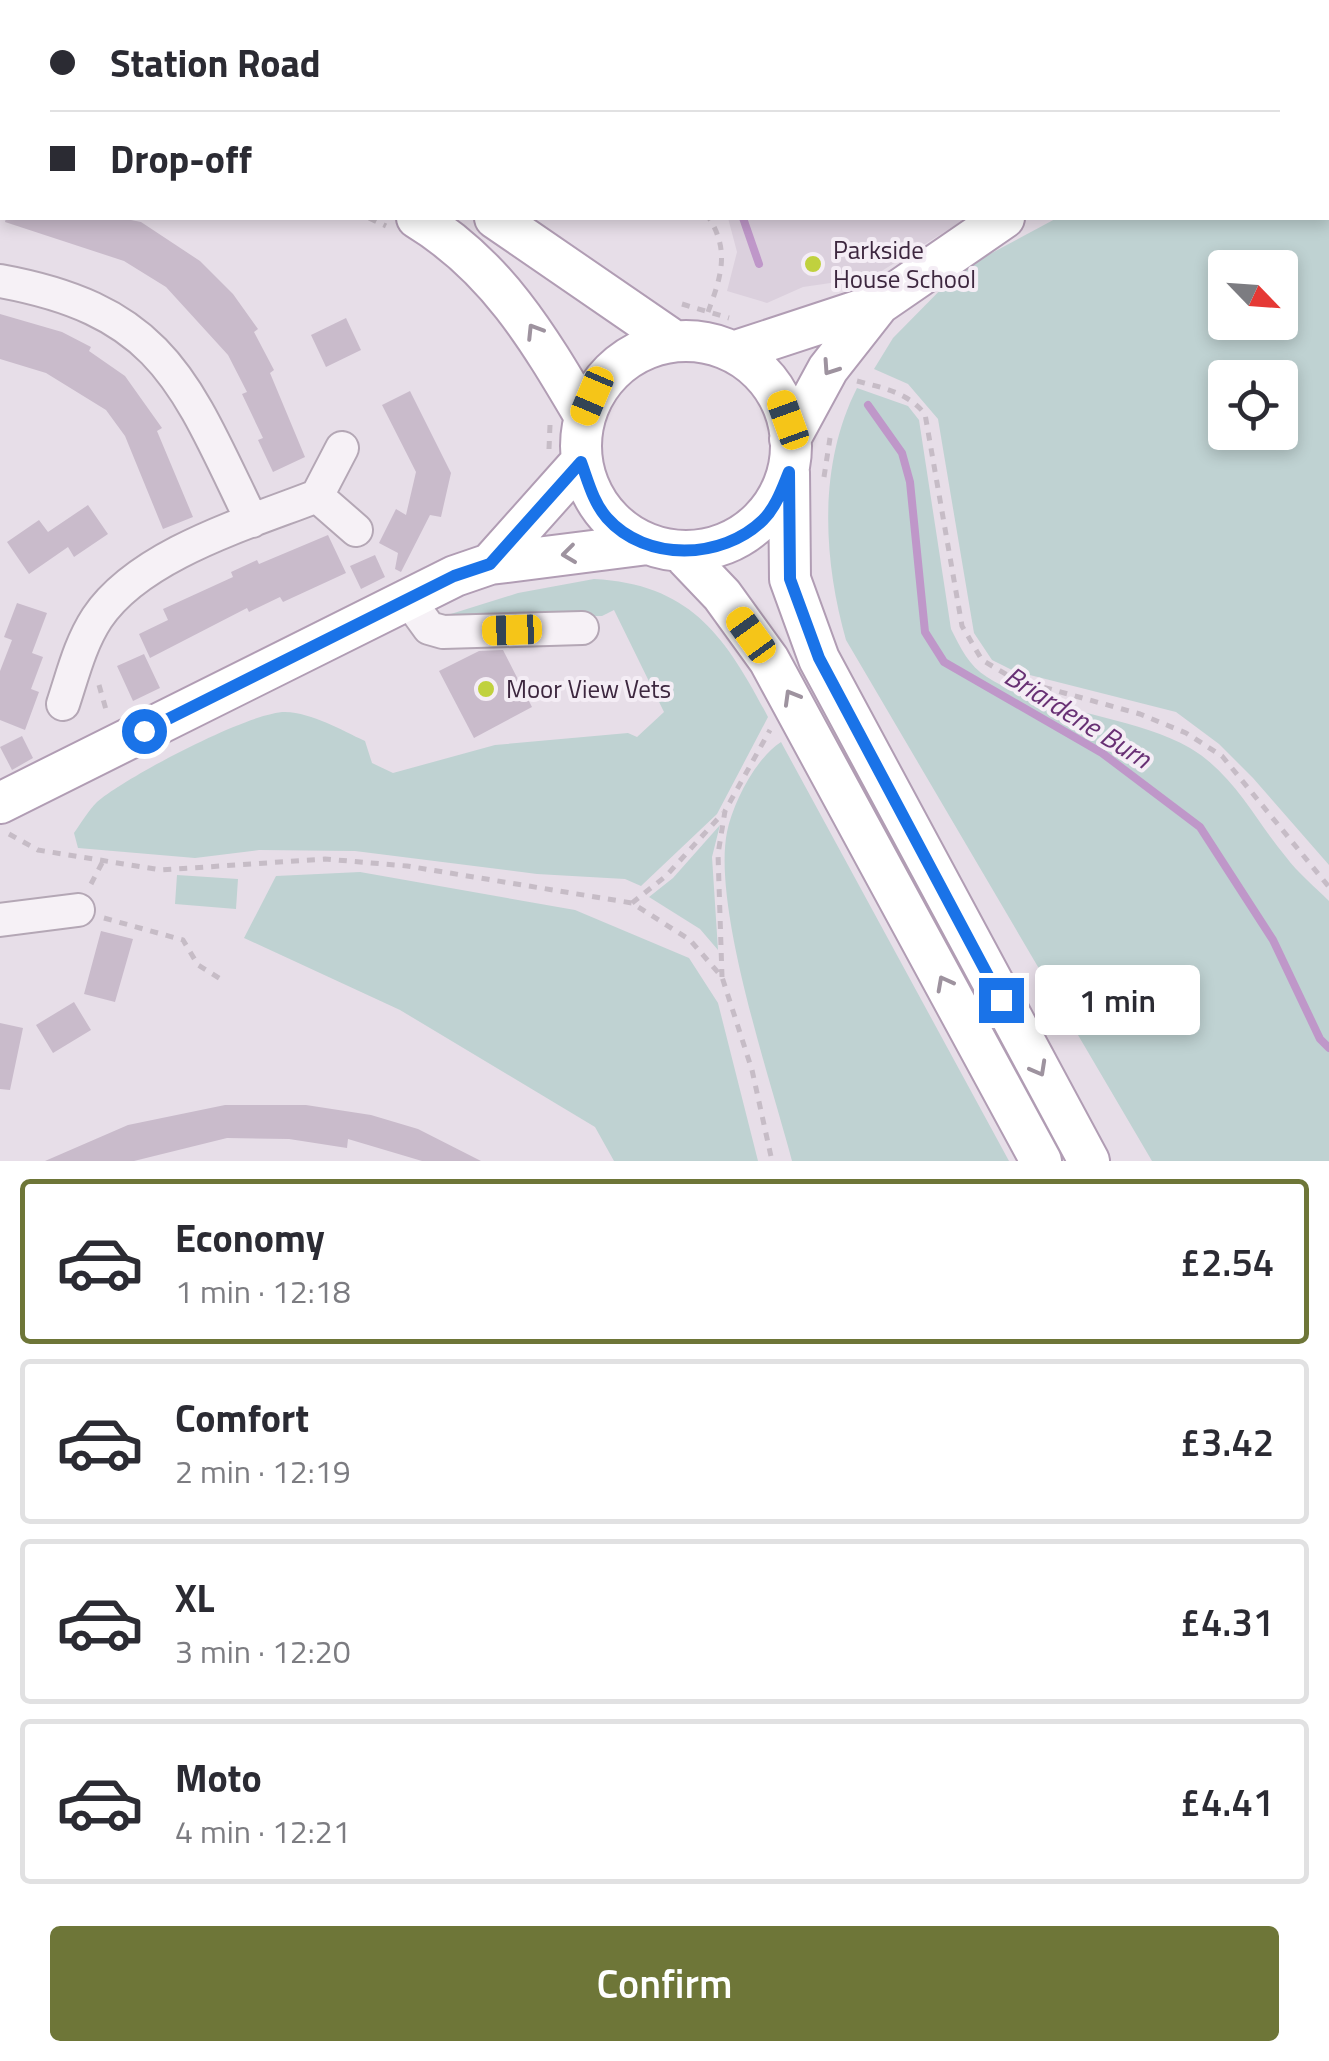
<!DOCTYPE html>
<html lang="en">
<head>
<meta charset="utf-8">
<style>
	body { margin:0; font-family:"Titillium Web",sans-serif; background:#f7f7f7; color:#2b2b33; height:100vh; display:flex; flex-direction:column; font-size:38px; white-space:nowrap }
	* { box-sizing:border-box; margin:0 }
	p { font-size:32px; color:#7c7c81 }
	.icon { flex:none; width:55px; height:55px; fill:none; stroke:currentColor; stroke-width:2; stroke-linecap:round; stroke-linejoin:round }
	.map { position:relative; height:1161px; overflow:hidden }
	.details { display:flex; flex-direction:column; background:#fff; flex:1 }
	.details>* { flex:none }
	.guide { position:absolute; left:0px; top:0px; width:1330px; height:220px; box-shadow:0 5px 15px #0003; display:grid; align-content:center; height:220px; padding:0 50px; background:#fff }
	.needle { width:65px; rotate:115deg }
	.buttons { position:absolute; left:1208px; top:250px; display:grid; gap:20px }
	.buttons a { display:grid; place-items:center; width:90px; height:90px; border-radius:10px; background:#fff; box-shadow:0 5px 15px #0003; font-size:50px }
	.end { position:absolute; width:45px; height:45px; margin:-22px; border:12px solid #1a73e8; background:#fff; box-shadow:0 0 0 5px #fff }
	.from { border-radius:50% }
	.bubble { position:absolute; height:70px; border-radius:10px; background:#fff; box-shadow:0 5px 15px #0003; font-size:32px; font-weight:600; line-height:70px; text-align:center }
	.car { position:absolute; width:30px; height:60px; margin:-30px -15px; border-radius:12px; box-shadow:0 0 8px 2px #0007; background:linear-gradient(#f5c518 24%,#345 0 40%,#f5c518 0 76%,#345 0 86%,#f5c518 0) }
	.guide b { display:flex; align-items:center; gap:35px; height:95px; font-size:38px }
	.guide b+b { border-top:2px solid #e1e1e2 }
	.guide i { width:25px; height:25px; background:#2b2b33 }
	ul { padding:18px 0 0; list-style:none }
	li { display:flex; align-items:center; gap:30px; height:165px; margin:0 20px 15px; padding:0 30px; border:5px solid #e1e1e2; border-radius:10px }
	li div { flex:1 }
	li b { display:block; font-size:38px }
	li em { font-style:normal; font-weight:600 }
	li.current { border-color:#6e7638 }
	li>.icon { width:90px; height:90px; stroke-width:1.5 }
	.primary-button { display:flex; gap:20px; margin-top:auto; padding:20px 50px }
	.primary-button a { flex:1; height:115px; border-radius:10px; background:#6e7638; color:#fff; font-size:40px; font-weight:600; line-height:115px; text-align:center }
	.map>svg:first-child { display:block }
	.built { fill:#dbd0dd }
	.green { fill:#bfd2d2; fill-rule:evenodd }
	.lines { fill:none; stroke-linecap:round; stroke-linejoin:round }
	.stream { stroke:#bf97c9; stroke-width:8 }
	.building { fill:#c9bbcb }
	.minor-casing { stroke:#b4a7b5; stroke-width:36 }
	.major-casing { stroke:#b19db4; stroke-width:44 }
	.path { stroke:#c6bcc6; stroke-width:5; stroke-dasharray:8 8; stroke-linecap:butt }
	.minor { stroke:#f6f1f6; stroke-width:32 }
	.major { stroke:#fff; stroke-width:40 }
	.oneway { stroke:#9e939f }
	.route { stroke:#1a73e8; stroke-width:12 }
	.poi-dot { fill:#c0d13e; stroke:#f4edf5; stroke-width:4 }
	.labels { text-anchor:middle; stroke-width:8; stroke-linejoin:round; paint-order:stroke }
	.poi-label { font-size:25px; fill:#3d273f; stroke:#f4edf5; text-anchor:start }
	.water-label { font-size:28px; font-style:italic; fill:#683074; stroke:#f4edf5 }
</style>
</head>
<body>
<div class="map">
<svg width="1329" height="1161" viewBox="0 0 1329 1161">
	<rect width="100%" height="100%" fill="#e7dee8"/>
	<path class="built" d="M728,218H967L872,277L803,287L767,303L727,291L737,252Z"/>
	<path class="green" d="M1329,133V865L1253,778L1219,744L1176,712L1014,671L992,660L974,633L938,419L908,384L874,369L893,338L960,270L1057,218H1328ZM1225,268H1280V322H1225ZM1225,378H1280V432H1225Z
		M857,388L908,406L919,420L951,629C960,647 969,666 987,677C1043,713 1130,714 1190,748C1234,774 1255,820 1286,857C1298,873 1315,887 1329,901V1161H1152L846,640C823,559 818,465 857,388Z
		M594,579C691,584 726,637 768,717L717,814L641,886L625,879L537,874L355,851L259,850L195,858L78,848L74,833C81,823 88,811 97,802C126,777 249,712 285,712C313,713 341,730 365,741L372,763L393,773L495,745L628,733L637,737L664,712L614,610L602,616L438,618L518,593Z
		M781,742L1009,1161H792C771,1081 712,908 727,832C733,803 755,759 781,742Z
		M720,825L712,857L718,950L700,929L649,897L673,878Z
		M360,872L575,910L689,958L718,1003L758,1161H614L595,1127L400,1010L244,938L276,876Z
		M177,875L238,879L236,909L175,904Z"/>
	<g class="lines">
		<path class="stream" d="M722,0L723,2
			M743,218L759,264
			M868,405L902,453L910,482L925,632L944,662L1102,753L1200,827L1273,940L1320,1039L1329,1048"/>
	</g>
	<path class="building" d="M6,218H121L141,222L200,261L233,294L258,329L254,332L274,370L270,373L305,457L273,472L258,440L263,438L242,394L247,392L228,355L166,287L124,261L5,222Z
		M0,314L62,332L91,347L89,351L125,376L162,428L157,431L193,517L163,529L125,436L106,410L46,373L0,359Z
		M346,318L361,350L326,367L311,335Z
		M410,391L451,473L441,517L430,515L401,572L395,569L398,553L379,543L396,509L406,515L416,472L382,405Z
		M88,505L108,534L74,557L68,547L29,574L7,542L39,520L48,532Z
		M328,535L346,573L283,602L280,597L249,612L247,608L150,658L139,634L168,620L163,609L233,577L231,572L257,560L259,564Z
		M375,555L385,577L361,589L350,566Z
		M17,603L47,613L32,653L43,657L31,689L39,692L25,730L0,720V671L12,640L4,637Z
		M503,650L532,707L474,738L439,671L479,651Z
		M144,654L160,688L133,701L117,666Z
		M22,736L33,758L12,770L0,747Z
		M101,931L133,939L115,1002L84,994Z
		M74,1002L91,1030L53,1053L36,1025Z
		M0,1023L23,1028L10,1090L0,1089Z
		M225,1105H306L371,1115L418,1129L481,1161H422L348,1139L347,1148L289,1139L227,1138L134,1161H45L128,1125Z"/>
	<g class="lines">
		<g class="minor-casing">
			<path id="minor" d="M0,281C164,311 185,383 252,521
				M342,448L317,496L356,530
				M408,599L429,628L443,632L582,628
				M63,704C73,674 80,644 97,618C140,554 248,523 317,496
				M0,920L78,910"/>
		</g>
		<g class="major-casing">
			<path id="major" d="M0,40L2,41
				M0,82H2
				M1328,112H1329
				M417,218C496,266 538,337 584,415
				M495,218L674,341
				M581 446a105 105 0 1 1 210 0a105 105 0 1 1-210 0Z
				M736,351L879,304L1004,218
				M790,439L828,369L879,304
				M789,472L790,579L819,659L1089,1161
				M681,552L722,595L769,660L1041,1161
				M490,564L581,462
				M0,803L455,576L490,564L648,544"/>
		</g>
		<path class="path" d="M237,0L239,2
			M676,0L677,2
			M369,218L386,226
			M682,304L729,318
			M708,312C721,277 730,251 709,218
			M857,381C883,388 907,392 925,414L962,626L982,660L1014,679L1140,714L1186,733L1222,756L1329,887
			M549,449L550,425
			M824,477L830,438
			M99,685L107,713
			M9,834L38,850L161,870L325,859L407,866L632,903L690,940L722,977L752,1070L772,1161
			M91,884L103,861
			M632,903L666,876L723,813
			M104,918L183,940L198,965L224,981
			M722,977L718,854L725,811L770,730"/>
		<use href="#minor" class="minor"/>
		<use href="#major" class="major"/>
	</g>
	<defs><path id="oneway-chevron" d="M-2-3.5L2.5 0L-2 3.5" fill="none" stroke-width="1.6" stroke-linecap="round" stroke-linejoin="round" transform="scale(2.5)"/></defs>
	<g class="oneway">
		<use href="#oneway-chevron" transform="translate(534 331) rotate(-122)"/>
		<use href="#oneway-chevron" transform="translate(830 368) rotate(124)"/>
		<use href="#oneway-chevron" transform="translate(569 554) rotate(173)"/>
		<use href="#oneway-chevron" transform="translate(791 697) rotate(-120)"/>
		<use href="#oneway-chevron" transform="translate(944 983) rotate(-118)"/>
		<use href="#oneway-chevron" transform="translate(1039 1069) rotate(61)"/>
	</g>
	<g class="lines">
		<path class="route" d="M144,731L454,576L490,564L581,462C588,481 593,502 607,518C646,562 722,560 763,520C776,507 782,489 789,472L790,579L819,658L1001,1000"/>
	</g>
	<g class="poi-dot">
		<circle cx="813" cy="264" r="10"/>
		<circle cx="486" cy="689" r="10"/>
	</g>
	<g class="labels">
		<g class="poi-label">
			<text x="833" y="259">Parkside<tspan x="833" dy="29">House School</tspan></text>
			<text x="506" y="698">Moor View Vets</text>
		</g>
		<g class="water-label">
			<text transform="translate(1078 717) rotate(32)" y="10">Briardene Burn</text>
		</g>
	</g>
</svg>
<div class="buttons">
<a><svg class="needle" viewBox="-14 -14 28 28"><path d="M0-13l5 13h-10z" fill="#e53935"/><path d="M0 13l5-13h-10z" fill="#7c7c81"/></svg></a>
<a><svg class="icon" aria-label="locate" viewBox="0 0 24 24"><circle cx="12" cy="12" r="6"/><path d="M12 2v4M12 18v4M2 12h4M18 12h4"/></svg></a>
</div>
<i class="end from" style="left:144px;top:731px"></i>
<i class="end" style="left:1001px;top:1000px"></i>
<div class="bubble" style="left:1035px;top:965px;width:165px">1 min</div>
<i class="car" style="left:592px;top:396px;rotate:203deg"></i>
<i class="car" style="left:788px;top:420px;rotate:340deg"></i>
<i class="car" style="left:512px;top:630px;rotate:268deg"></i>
<i class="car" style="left:751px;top:635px;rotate:324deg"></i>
<div class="guide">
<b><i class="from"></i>Station Road</b>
<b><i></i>Drop-off</b>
</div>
</div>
<section class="details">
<ul>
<li class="current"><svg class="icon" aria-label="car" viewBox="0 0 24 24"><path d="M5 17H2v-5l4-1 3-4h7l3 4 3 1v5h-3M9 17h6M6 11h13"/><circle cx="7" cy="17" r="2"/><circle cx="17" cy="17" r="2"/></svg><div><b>Economy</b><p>1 min · 12:18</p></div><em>£2.54</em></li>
<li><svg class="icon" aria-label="car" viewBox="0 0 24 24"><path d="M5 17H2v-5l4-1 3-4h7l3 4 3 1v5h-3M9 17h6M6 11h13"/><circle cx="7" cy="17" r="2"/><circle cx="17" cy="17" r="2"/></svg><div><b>Comfort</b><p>2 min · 12:19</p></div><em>£3.42</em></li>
<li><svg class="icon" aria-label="car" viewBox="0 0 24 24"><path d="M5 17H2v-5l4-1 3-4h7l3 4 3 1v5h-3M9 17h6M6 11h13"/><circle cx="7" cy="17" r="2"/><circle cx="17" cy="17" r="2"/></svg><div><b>XL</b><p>3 min · 12:20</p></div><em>£4.31</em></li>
<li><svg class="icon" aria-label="car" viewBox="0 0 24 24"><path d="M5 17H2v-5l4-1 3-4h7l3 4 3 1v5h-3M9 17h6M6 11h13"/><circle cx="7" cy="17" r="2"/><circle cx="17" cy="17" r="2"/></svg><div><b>Moto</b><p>4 min · 12:21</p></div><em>£4.41</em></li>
</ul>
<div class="primary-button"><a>Confirm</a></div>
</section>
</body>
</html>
